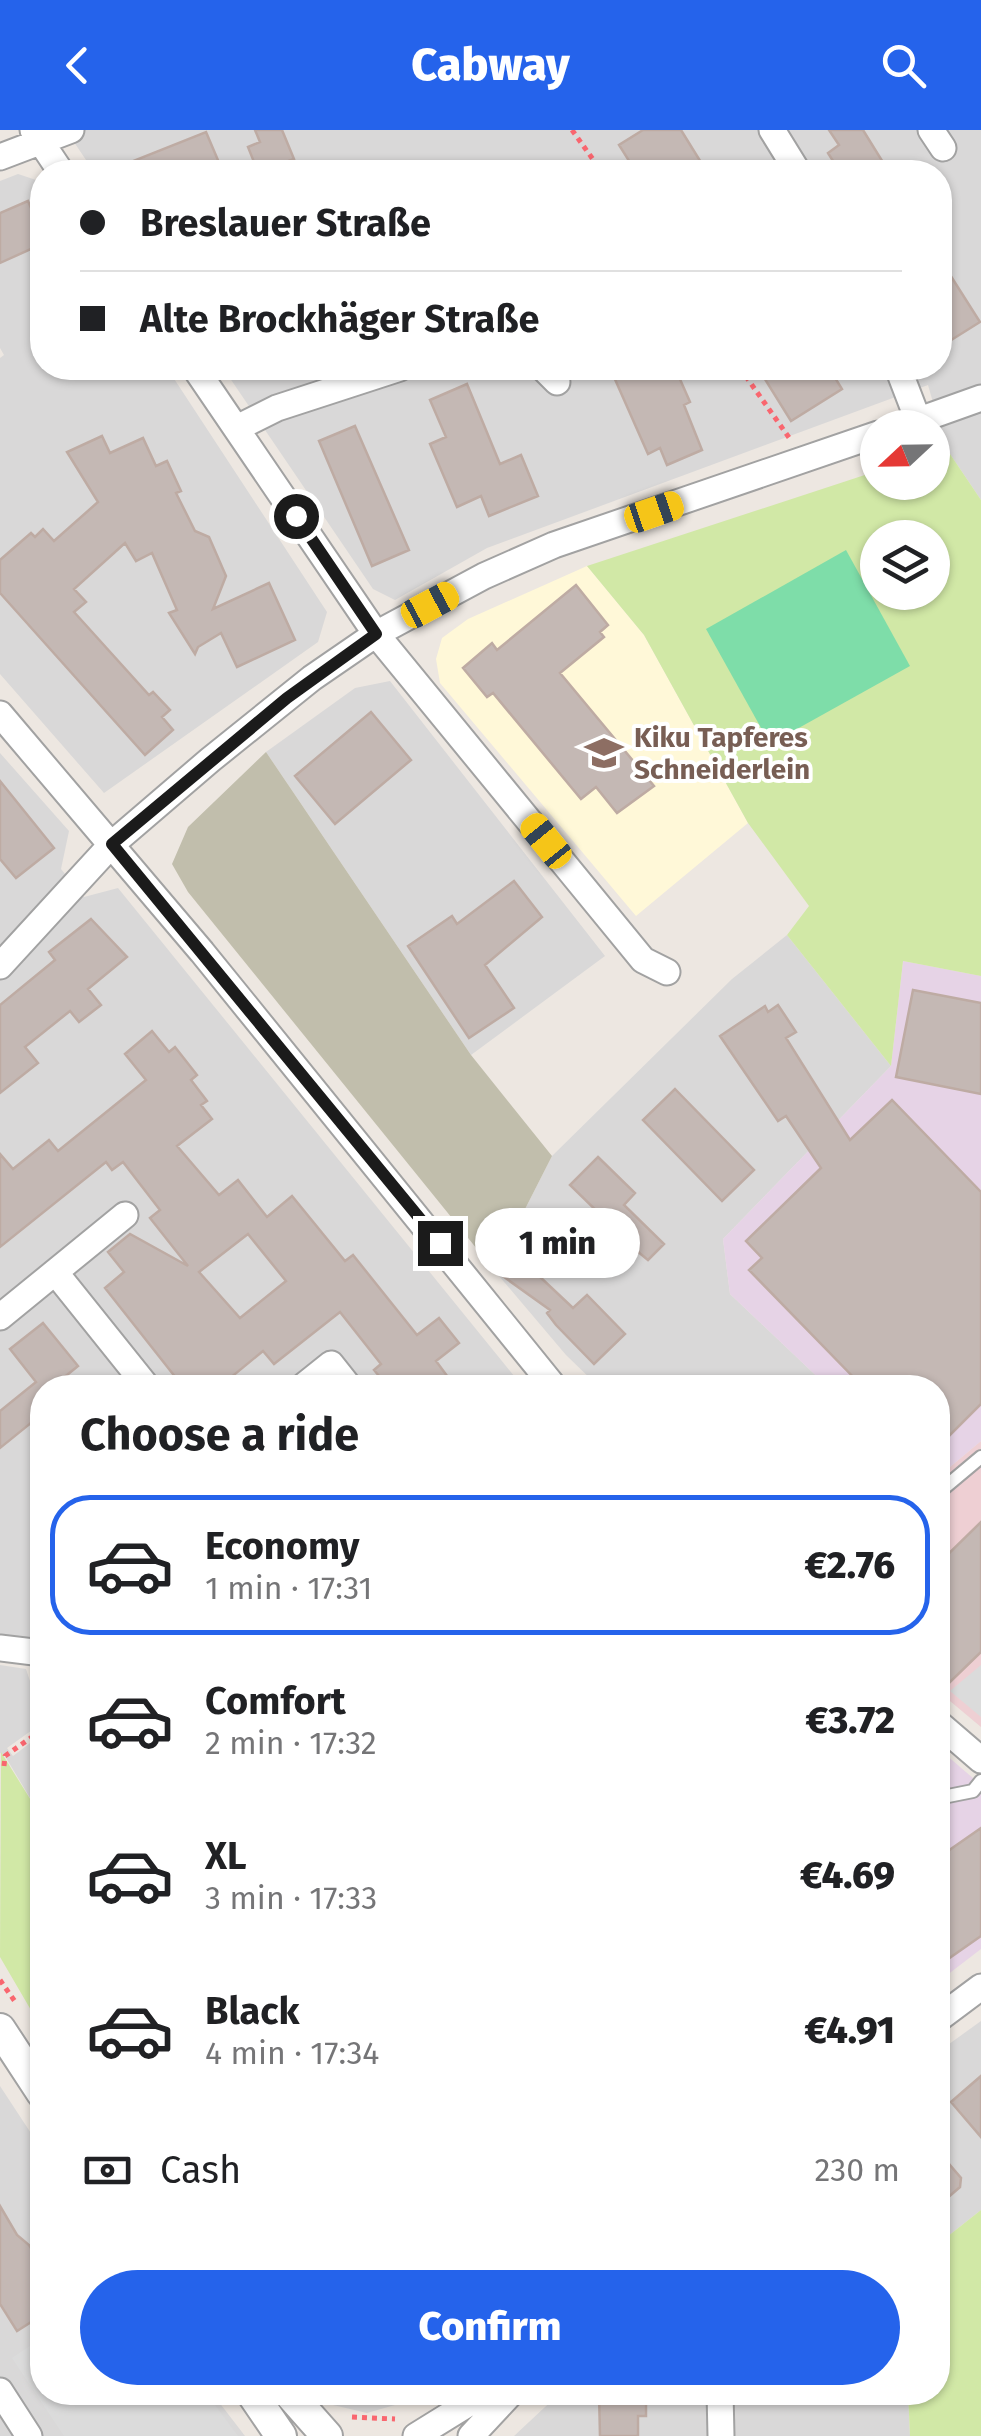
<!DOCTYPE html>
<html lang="en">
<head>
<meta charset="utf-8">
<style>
	body { margin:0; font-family:"Fira Sans",sans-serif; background:#f6f6f6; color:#202124; height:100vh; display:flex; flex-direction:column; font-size:38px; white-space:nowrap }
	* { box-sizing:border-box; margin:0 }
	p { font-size:32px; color:#757577 }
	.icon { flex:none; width:55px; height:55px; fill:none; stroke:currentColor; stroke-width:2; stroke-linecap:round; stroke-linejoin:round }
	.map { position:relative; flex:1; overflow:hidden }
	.sheet { position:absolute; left:30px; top:1245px; width:920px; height:1030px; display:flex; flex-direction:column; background:#fff; border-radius:40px; box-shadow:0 2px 8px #0004 }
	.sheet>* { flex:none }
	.banner { position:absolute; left:30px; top:30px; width:922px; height:220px; border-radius:40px; box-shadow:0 2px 8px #0004; display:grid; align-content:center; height:220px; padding:0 50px; background:#fff }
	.needle { width:65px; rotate:248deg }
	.controls { position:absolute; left:860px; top:280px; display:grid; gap:20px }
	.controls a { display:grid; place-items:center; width:90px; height:90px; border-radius:50%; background:#fff; box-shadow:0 2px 8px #0004; font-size:50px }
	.end { position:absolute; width:45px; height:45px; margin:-22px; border:12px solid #1b1b1b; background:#fff; box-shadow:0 0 0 5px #fff }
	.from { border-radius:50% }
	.bubble { position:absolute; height:70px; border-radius:35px; background:#fff; box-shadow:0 2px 8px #0004; font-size:32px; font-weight:800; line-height:70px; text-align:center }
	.car { position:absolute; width:30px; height:60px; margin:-30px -15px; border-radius:12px; box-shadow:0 0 8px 2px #0007; background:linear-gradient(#f5c518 24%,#345 0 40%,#f5c518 0 76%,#345 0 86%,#f5c518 0) }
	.banner b { display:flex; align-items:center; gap:35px; height:95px; font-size:38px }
	.banner b+b { border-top:2px solid #e0e0e0 }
	.banner i { width:25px; height:25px; background:#202124 }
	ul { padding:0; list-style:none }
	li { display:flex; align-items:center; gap:30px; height:140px; margin:0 20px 15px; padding:0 30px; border:5px solid transparent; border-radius:40px }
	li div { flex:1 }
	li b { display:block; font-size:38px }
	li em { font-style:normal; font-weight:800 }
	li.current { border-color:#2563eb }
	li>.icon { width:90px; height:90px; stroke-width:1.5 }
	h2 { padding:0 50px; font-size:45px; line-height:120px }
	.pay { display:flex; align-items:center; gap:25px; height:110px; padding:0 50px; font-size:38px }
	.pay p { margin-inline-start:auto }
	.button { display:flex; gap:20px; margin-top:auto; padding:20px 50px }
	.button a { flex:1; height:115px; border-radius:60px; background:#2563eb; color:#fff; font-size:40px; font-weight:800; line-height:115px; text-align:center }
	header { display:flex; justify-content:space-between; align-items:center; height:130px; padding:0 50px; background:#2563eb; color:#fff; font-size:45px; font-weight:800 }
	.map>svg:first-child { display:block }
	.residential { fill:#d9d8d8 }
	.commercial { fill:#eecfd3 }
	.industrial { fill:#e6d3e6 }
	.education { fill:#fff8d8 }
	.construction { fill:#c1beac }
	.grass { fill:#d1e8a6; fill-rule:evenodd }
	.pitch { fill:#7edda9 }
	.parking { fill:#dbdbdb }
	.building { fill:#c4b8b4; stroke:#beaba3; stroke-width:2.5; fill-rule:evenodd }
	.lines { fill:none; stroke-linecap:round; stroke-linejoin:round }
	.service-casing { stroke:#a2a2a2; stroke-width:16 }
	.minor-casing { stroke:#a2a2a2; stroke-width:29 }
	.tertiary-casing { stroke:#a2a2a2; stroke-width:34 }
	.path { stroke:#f9666f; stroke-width:5; stroke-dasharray:5 5; stroke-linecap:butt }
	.service { stroke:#fff; stroke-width:12 }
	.minor { stroke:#fff; stroke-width:25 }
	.tertiary { stroke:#fff; stroke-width:30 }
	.route { stroke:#1b1b1b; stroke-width:12 }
	.labels { text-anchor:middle; stroke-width:8; stroke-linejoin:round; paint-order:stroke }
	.education-label { font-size:28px; font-weight:bold; fill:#785e54; stroke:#fff; text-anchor:start }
</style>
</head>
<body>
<header><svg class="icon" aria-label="back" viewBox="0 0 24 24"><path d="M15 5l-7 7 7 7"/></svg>Cabway<svg class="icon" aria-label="search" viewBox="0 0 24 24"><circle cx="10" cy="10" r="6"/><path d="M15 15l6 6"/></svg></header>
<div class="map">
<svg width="981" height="2306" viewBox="0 0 981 2306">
	<rect width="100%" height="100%" fill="#ede7e1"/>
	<path class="residential" d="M66,0H981V370L946,318L928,255L487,418L395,470L373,459L223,238H940V42H94Z
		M18,44L42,52V238H167L327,482L318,512L104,663L0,544V228L4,225L0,218V51Z
		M390,551L605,826L471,925L266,622L355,558Z
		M0,623L69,701L61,739L84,767L118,758L523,1257L42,1258V1512L0,1506Z
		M787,805L891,936L723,1109L730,1164L828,1257H599L566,1225L494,1140L552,1026L732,849Z
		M0,1535L26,1539L42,1587V1593L7,1618L13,1626L42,1604V1688L5,1626L0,1623Z
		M981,1891V2080L938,2114V1922Z
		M0,1956L42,2020V2262L212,2263L245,2306H0Z
		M310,2263H437L367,2283L316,2271Z
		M560,2263H908L910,2306H514Z"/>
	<path class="commercial" d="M981,1311V1597L938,1561V1347Z"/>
	<path class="industrial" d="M903,831L981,846V1311L938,1347V1258L828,1257L730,1164L723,1109L891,936Z
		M938,1618L981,1655V1819L938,1852Z"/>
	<path class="education" d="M587,436L644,505L748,693L636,786L440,553L436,529L442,508L468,489Z"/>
	<path class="construction" d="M266,622L471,925L552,1026L494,1140L188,762L172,734L188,697Z"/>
	<path class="grass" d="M946,318L981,370V846L903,831L891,936L787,805L809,776L748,693L644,505L587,436L877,341L878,352H932L933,323ZM878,408H932V462H878Z
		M1,1622L42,1688V1899L0,1827Z
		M981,2080V2306H910L908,2263L938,2262V2114Z"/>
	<path class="pitch" d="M846,420L910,536L770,614L706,499Z"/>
	<path class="parking" d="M981,1535V1587L950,1561Z
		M42,2208V2262L206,2263L238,2306H64L12,2228Z"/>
	<path class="building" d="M255,0H282L294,29L258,42L248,17L260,12Z
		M643,0H681L707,42H636L619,15Z
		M829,0H863L889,42H840L828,23L839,15Z
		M206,2L223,42H108V41Z
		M28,71L42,103V114L0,133V83Z
		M940,129L980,192L940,217Z
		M610,238H675L690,272L684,275L702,320L667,335L660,318L648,324Z
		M758,238H829L842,259L791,291Z
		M467,254L500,334L521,325L538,366L489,386L481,366L457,377L430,314L446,307L430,270Z
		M355,296L409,420L372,436L319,311Z
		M102,306L110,323L143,308L156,336L167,331L181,361L176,363L195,401L209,407L226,446L213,479L269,453L295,510L237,537L221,503L198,517L195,524L169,483L177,480L152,423L136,431L125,413L74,459L86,472L74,482L149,565L153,562L170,580L162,587L173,600L145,625L0,463V430L31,403L35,407L43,399L54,411L98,372L67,322Z
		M576,455L608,495L600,502L604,507L560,543L654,656L617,683L596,657L581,669L493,563L487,567L463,538L492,513L497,520Z
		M371,582L411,630L335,694L295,646Z
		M0,651L54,718L16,748L0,729Z
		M514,751L542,787L485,835L514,878L469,908L408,816L452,786L457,794Z
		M91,789L127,827L88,859L101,875L79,892L70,881L25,917L38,933L0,963V875L55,830L49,822Z
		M913,860L981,873V964L896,947Z
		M778,875L796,902L786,908L850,1010L892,970L981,1062V1274L938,1317V1258H864L749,1140L762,1128L746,1111L821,1038L786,986L778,991L720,906L765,876L768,882Z
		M152,901L169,922L175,917L197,945L191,950L207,971L201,975L212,989L177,1016L219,1065L238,1050L267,1087L292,1066L345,1131L353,1125L417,1205L439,1188L459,1213L436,1231L456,1258H389L374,1240L381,1234L340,1182L274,1234L263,1221L218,1258H184L105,1158L124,1142L108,1122L130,1104L188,1136L150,1088L160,1080L123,1032L112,1040L106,1032L0,1117V1024L13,1039L49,1010L58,1021L146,950L125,924ZM248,1104L286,1151L240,1188L199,1142Z
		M675,959L754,1040L722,1071L643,990Z
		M598,1027L635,1063L624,1075L664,1114L648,1130L603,1093L606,1090L570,1055Z
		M514,1111L547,1134L539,1146L573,1178L587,1165L625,1204L594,1234L556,1195L547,1183L550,1180L497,1142Z
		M43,1193L78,1236L51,1258H42V1284L0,1318V1281L36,1252L10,1219Z
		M981,1392V1522L949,1553L938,1542V1434Z
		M981,1698V1806L938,1836V1728Z
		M981,1946V2007L951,1972Z
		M938,2021L961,2048L960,2057L938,2076Z
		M0,2076L17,2105L29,2115L42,2135V2185L17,2201L0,2174Z
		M599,2262H646V2286H638V2306H600Z"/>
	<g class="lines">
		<g class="service-casing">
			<path id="service" d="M938,1363L981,1327
				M938,1668L973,1661L981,1651"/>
		</g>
		<g class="minor-casing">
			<path id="minor" d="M33,0L61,42
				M772,0L798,42
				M931,0L943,18
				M0,27L71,0
				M195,238L376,504L643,830L667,842
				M543,238L557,252
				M898,238L918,290
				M237,298L277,278L400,238
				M897,298L981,268
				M0,584L202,822L555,1258
				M0,836L112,714L210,630L312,548L376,504L484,446L554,415L878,304
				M55,1142L148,1258
				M0,1187L125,1085
				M301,1258L331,1234L350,1258
				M0,1518L42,1523
				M938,1593L981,1630
				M938,1889L981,1857
				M0,2261L29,2306
				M720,2262L721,2306
				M416,2306L487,2262
				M471,2306L512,2262"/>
		</g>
		<g class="tertiary-casing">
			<path id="tertiary" d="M0,1899L42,1963
				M251,2262L281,2306
				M288,2262L327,2306"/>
		</g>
		<path class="path" d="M572,0L602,42
			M740,238L790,309
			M36,1548L42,1568
			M4,1636L5,1626L42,1600
			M0,1850L16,1873
			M32,1992L42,2007
			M352,2287L395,2289"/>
		<use href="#service" class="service"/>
		<use href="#minor" class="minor"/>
		<use href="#tertiary" class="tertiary"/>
	</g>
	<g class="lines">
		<path class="route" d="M296,386L376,504L287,568L112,714L440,1113"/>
	</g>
	<defs>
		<g id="school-bare" transform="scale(3)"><path d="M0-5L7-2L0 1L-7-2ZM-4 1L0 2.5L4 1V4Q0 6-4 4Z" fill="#8d6e63" stroke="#fff" stroke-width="2.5" paint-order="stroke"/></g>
	</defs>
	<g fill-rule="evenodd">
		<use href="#school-bare" x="604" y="623"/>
	</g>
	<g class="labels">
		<g class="education-label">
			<text x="634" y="617">Kiku Tapferes<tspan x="634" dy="32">Schneiderlein</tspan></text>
		</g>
	</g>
</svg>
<div class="controls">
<a><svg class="needle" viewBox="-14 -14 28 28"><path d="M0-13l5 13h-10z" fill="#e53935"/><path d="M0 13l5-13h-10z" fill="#757577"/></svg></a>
<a><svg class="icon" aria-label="layers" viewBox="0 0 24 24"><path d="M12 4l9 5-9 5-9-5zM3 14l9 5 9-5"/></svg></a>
</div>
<i class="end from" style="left:296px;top:386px"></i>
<i class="end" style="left:440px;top:1113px"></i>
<div class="bubble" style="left:475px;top:1078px;width:165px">1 min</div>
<i class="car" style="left:654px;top:382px;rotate:71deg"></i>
<i class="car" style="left:430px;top:475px;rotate:62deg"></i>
<i class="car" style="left:546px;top:711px;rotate:321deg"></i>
<div class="banner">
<b><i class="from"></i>Breslauer Straße</b>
<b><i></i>Alte Brockhäger Straße</b>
</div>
<section class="sheet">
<h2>Choose a ride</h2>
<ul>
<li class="current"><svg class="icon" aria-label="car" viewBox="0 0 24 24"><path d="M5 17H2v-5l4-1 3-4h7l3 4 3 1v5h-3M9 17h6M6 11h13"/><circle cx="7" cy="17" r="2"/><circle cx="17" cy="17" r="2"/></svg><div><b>Economy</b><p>1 min · 17:31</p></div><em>€2.76</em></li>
<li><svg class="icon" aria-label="car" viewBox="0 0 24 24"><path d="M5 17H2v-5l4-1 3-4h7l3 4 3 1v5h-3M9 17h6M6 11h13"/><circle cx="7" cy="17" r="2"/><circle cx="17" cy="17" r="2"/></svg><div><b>Comfort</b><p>2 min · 17:32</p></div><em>€3.72</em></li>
<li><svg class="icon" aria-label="car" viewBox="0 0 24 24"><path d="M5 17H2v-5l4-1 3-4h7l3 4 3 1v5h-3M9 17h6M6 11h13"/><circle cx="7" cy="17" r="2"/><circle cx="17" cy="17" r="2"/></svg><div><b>XL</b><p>3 min · 17:33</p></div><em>€4.69</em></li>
<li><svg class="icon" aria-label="car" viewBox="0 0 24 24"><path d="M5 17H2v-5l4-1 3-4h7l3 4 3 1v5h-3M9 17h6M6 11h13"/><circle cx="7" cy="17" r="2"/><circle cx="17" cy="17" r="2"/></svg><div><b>Black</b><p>4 min · 17:34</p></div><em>€4.91</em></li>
</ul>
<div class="pay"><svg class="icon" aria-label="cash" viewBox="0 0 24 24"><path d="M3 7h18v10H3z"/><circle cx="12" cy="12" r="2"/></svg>Cash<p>230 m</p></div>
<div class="button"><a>Confirm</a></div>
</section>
</div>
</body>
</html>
